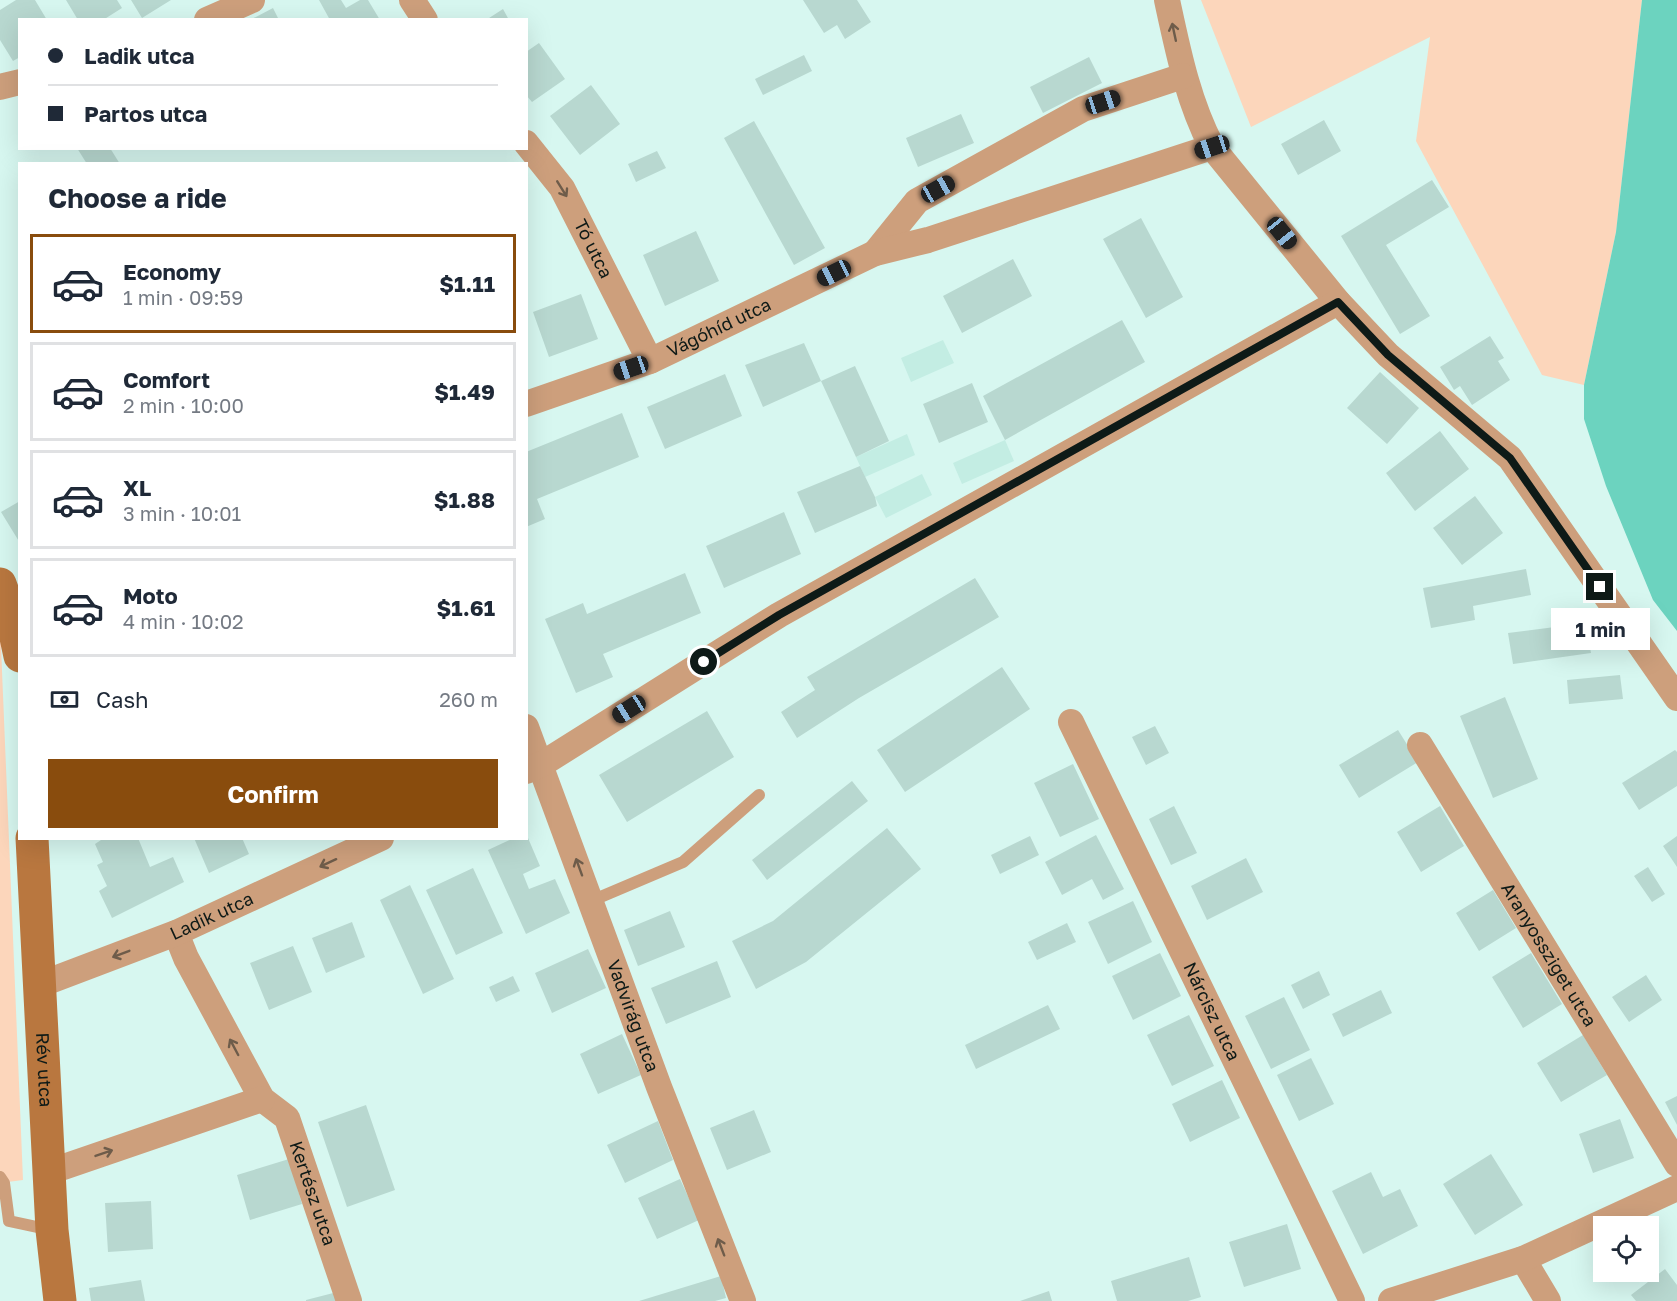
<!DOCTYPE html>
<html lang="en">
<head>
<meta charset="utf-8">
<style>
	body { margin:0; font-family:"Golos Text",sans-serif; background:#f2f2f3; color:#1f2937; height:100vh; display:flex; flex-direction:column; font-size:22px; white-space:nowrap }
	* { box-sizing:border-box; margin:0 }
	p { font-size:20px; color:#747a83 }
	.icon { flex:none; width:33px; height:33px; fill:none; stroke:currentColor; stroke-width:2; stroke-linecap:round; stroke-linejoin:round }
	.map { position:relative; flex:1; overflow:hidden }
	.side { position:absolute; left:18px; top:162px; width:510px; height:678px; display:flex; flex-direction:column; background:#fff; border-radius:0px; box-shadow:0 6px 24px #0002 }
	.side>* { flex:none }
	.top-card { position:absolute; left:18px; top:18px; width:510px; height:132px; border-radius:0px; box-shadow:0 6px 24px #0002; display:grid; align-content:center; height:132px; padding:0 30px; background:#fff }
	.controls { position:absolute; left:1593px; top:1216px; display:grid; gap:12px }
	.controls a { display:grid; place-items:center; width:66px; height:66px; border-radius:0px; background:#fff; box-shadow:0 6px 24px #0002; font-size:30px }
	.end { position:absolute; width:27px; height:27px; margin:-14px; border:8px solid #0e1a17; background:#fff; box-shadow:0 0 0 3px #fff }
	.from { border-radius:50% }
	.bubble { position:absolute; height:42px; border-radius:0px; background:#fff; box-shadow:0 6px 24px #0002; font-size:20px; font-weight:700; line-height:42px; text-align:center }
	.car { position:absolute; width:18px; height:36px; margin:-18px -9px; border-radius:8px; box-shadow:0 0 4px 2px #0007; background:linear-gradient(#222 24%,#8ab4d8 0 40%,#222 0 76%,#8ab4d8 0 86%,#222 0) }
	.top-card b { display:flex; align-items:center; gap:21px; height:57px; font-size:22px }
	.top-card b+b { border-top:2px solid #e0e1e3 }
	.top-card i { width:15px; height:15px; background:#1f2937 }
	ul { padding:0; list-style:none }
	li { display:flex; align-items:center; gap:18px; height:99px; margin:0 12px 9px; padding:0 18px; border:3px solid #e0e1e3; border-radius:0px }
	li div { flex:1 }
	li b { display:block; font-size:22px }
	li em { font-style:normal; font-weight:700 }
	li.current { border-color:#894c0d }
	li>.icon { width:54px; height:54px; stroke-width:1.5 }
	h2 { padding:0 30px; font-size:27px; line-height:72px }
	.pay { display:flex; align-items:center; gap:15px; height:66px; padding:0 30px; font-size:22px }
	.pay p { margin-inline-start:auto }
	.action { display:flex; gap:12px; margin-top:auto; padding:12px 30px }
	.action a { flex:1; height:69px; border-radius:0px; background:#894c0d; color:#fff; font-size:24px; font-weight:700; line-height:69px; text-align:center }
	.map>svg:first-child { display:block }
	.built { fill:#c3ede3 }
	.green { fill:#fcd6bb }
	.water { fill:#6cd3bf }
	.building { fill:#b8d8d0 }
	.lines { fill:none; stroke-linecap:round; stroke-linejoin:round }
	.lane { stroke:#cd9f7c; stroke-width:12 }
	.street { stroke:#cd9f7c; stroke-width:26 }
	.secondary { stroke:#b9773f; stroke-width:33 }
	.oneway { stroke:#6e5c4a }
	.route { stroke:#0e1a17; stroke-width:8 }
	.labels { text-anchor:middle; stroke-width:4.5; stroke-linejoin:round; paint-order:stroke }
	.street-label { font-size:18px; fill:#0e1a17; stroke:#f8fefc }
</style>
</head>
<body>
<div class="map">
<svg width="1677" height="1301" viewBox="0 0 1677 1301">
	<rect width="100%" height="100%" fill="#d7f7f0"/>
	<path class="built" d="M943,340L954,363L911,382L901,358Z
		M907,434L915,455L865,477L856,457Z
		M1005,440L1014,461L962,484L953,463Z
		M922,474L932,495L886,518L875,497Z"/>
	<path class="green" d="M1201,0H1642L1616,232L1584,385L1542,375L1416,141L1430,37L1251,127Z
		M0,622L23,1180L0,1183Z"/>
	<path class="water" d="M1642,0H1677V631L1653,600L1606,486L1584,419V385L1616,232Z"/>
	<path class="building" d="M16,0H35L47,20H20V57L13,61L0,40V10Z
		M66,0H117L122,8L103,20H78Z
		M131,0H171L142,18Z
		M319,0H341L346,8L360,0H368L380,20H330Z
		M803,0H857L871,22L845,39L837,25L824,33Z
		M273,8L279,20H250Z
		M503,9L509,20H486Z
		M539,43L565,79L532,102L526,95V52Z
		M804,55L812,71L763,95L755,79Z
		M1089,57L1102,83L1043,113L1030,87Z
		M591,85L620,124L580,155L550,116Z
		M961,114L974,143L918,167L906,138Z
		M1324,120L1341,151L1298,175L1281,144Z
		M754,121L825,248L794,265L724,138Z
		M77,148H110L120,164H87Z
		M657,151L666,168L636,182L628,164Z
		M1432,180L1449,207L1386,245L1430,316L1400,334L1341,236Z
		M1141,218L1183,297L1146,318L1103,239Z
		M696,231L719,281L665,306L643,255Z
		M1013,259L1032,296L962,333L943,296Z
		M581,294L598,339L549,357L533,312Z
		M1122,320L1145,362L1005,440L983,396Z
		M1490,336L1504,358L1498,361L1510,380L1472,405L1460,386L1454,390L1440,367Z
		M804,343L821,381L763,407L745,365Z
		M855,366L889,441L856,457L821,381Z
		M1380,372L1419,408L1387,444L1347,408Z
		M725,374L742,416L665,449L647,407Z
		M972,383L988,422L939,443L923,404Z
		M622,413L639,457L537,499L545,519L526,527V452Z
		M1440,431L1469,469L1415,511L1386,473Z
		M860,466L875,497L877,506L815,533L797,492Z
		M1475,496L1503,533L1462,565L1433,528Z
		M20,501V543L1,512Z
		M784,512L801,554L724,588L706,546Z
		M1526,569L1531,595L1473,606L1475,620L1431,628L1423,588Z
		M685,573L701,613L603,654L613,677L576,693L545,619L583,603L587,614Z
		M975,578L999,617L859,698L797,738L781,712L815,690L807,677Z
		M1586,623L1591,653L1513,664L1508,633Z
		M1002,667L1030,709L905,792L877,750Z
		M1620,675L1623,699L1569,704L1567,680Z
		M1505,697L1538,779L1493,798L1460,716Z
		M707,711L734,757L627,822L599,775Z
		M1155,726L1169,753L1146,765L1132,737Z
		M1398,730L1418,762L1359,798L1339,765Z
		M1675,750L1677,752V786L1639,810L1622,783Z
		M1073,764L1099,819L1060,837L1034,783Z
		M852,781L868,801L767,880L752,860Z
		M1174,806L1197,853L1171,865L1149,819Z
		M1440,806L1464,846L1421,872L1397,832Z
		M887,828L921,869L806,962L756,989L732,941L773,921Z
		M1096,835L1124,889L1103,900L1092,879L1062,895L1045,862Z
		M1030,836L1039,855L1000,874L991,855Z
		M1677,836V867L1663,846Z
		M104,838H138L150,867L173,857L184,882L112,918L99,891L107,886L97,865L103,862L95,844Z
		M194,838H242L249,854L209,873Z
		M514,838H528L540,866L523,874L529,889L555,879L570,913L526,934L488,850Z
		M1246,858L1263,892L1207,920L1191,886Z
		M1648,867L1665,894L1652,902L1634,876Z
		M473,868L503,933L456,955L426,890Z
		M410,885L454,979L423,994L380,900Z
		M1493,890L1516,928L1479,951L1456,913Z
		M1133,901L1152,942L1108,964L1088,922Z
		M670,911L685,947L638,966L624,930Z
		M352,922L365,957L326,973L312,938Z
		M1067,923L1076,942L1037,960L1028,942Z
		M293,946L312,992L269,1010L250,963Z
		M588,949L606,988L552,1013L535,973Z
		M1160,953L1181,996L1133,1020L1112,976Z
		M1531,953L1562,1004L1523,1028L1492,977Z
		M717,961L731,997L666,1024L651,988Z
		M1319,971L1330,995L1303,1009L1291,985Z
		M1646,975L1662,1000L1629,1022L1612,997Z
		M513,976L520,991L496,1002L489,987Z
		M1381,990L1392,1013L1343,1037L1332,1014Z
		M1284,997L1310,1050L1271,1069L1245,1016Z
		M1048,1005L1060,1029L976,1069L965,1045Z
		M1189,1015L1214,1066L1172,1086L1147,1035Z
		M622,1034L641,1075L598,1094L580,1054Z
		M1583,1035L1607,1075L1561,1102L1537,1063Z
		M1311,1058L1334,1104L1299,1121L1277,1075Z
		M1222,1080L1240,1118L1190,1142L1172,1104Z
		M1677,1096V1125L1665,1102Z
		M366,1105L395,1190L347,1207L318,1122Z
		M754,1110L771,1152L727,1170L710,1128Z
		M1620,1119L1634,1158L1593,1173L1579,1134Z
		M658,1121L673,1160L625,1183L607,1145Z
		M1491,1154L1523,1205L1475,1235L1443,1184Z
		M289,1159L302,1204L250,1220L237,1175Z
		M1371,1172L1383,1197L1400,1189L1418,1226L1363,1254L1332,1191Z
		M680,1179L699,1220L657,1239L638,1198Z
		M151,1201L153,1249L108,1252L105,1203Z
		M1287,1224L1301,1269L1244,1287L1229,1242Z
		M1189,1257L1201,1297L1188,1301H1117L1111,1281Z
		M1665,1269L1677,1285V1301H1636L1631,1295Z
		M721,1276L726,1298L715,1301H639Z
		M141,1280L145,1301H91L89,1288Z
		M345,1290L348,1301H306V1300Z
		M1049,1291L1052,1301H1020Z"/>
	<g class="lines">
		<path class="lane" d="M591,901L683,862L759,795
			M0,1177L4,1183L9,1221L51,1230"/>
		<g class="street">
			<path d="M412,0L425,20"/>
			<path d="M1167,0C1178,51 1188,101 1212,147L1338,302L1388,355L1510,458L1677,698"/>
			<path d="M207,20L252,0"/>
			<path d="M0,87L20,82"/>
			<path id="s1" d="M526,143L562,188L650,361"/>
			<path d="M875,253L917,201L1083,109L1183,76"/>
			<path id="s2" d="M526,404L650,361L875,253L928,240L1212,147"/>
			<path id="s3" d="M1071,722L1352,1301"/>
			<path id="s4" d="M526,727L659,1087L743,1301"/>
			<path id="s5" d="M1420,745L1677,1164"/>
			<path d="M526,771L542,764L779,615L1338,302"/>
			<path id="s6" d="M176,933L186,958L262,1099L287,1118L349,1301"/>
			<path id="s7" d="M39,985L176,933L381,838"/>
			<path d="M49,1172L262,1099"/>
			<path d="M1523,1259L1548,1301"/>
			<path d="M1391,1301L1523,1259L1677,1188"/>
		</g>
		<g class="secondary">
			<path d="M0,584L11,614L20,656"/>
			<path id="s8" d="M32,838L52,1230L60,1301"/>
		</g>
	</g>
	<defs><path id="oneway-shaft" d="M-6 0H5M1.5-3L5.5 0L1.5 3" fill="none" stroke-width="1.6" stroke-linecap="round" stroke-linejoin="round" transform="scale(1.5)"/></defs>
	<g class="oneway">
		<use href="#oneway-shaft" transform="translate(1174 32) rotate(-102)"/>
		<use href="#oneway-shaft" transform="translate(562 189) rotate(58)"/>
		<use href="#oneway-shaft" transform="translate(328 863) rotate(155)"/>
		<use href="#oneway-shaft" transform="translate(579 867) rotate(-110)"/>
		<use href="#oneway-shaft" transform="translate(121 954) rotate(159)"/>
		<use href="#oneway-shaft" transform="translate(234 1047) rotate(-118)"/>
		<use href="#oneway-shaft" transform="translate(104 1153) rotate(-19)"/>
		<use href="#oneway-shaft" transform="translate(721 1247) rotate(-111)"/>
	</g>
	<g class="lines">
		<path class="route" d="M704,662L779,615L1338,302L1388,355L1510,458L1600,587"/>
	</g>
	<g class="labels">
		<g class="street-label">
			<text dy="6" stroke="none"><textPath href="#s1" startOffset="126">Tó utca</textPath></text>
			<text dy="6" stroke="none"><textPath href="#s2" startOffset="208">Vágóhíd utca</textPath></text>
			<text dy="6" stroke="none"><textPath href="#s7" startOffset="186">Ladik utca</textPath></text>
			<text dy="6" stroke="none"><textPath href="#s5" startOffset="246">Aranyossziget utca</textPath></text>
			<text dy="6" stroke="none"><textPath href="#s3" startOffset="322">Nárcisz utca</textPath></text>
			<text dy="6" stroke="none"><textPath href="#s4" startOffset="308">Vadvirág utca</textPath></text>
			<text dy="6" stroke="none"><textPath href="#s8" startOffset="232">Rév utca</textPath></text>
			<text dy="6" stroke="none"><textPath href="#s6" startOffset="298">Kertész utca</textPath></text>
		</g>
	</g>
</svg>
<div class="controls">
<a><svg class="icon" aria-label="locate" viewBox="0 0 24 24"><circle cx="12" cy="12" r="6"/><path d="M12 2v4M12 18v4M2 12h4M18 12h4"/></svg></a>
</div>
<i class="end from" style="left:704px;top:662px"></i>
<i class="end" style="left:1600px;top:587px"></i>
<div class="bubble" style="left:1551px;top:608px;width:99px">1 min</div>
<i class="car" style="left:1103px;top:102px;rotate:72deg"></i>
<i class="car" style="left:1212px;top:147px;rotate:252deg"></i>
<i class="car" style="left:938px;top:189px;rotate:61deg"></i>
<i class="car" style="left:1282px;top:233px;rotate:141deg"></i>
<i class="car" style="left:834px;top:273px;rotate:244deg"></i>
<i class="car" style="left:631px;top:368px;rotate:251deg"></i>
<i class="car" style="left:629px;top:709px;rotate:238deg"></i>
<div class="top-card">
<b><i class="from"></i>Ladik utca</b>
<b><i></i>Partos utca</b>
</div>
<section class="side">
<h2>Choose a ride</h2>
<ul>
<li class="current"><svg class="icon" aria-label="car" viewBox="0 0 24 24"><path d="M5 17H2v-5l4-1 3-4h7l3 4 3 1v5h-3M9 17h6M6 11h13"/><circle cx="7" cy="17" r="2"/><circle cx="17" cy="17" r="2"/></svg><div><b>Economy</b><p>1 min · 09:59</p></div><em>$1.11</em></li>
<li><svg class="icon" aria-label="car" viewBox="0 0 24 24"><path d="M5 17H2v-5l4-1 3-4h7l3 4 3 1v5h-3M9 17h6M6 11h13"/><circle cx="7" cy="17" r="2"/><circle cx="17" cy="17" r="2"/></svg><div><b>Comfort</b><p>2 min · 10:00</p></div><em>$1.49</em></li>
<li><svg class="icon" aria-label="car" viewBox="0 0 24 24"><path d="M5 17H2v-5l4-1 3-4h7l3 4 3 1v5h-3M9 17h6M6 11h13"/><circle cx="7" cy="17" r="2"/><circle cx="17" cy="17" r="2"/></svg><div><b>XL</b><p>3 min · 10:01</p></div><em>$1.88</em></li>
<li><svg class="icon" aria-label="car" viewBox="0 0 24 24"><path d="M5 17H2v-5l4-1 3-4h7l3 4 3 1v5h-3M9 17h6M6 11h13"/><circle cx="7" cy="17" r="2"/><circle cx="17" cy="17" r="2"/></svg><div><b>Moto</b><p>4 min · 10:02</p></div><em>$1.61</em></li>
</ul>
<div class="pay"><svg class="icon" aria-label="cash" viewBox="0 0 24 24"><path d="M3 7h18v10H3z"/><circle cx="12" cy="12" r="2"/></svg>Cash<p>260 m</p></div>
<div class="action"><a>Confirm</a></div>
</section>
</div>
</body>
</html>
